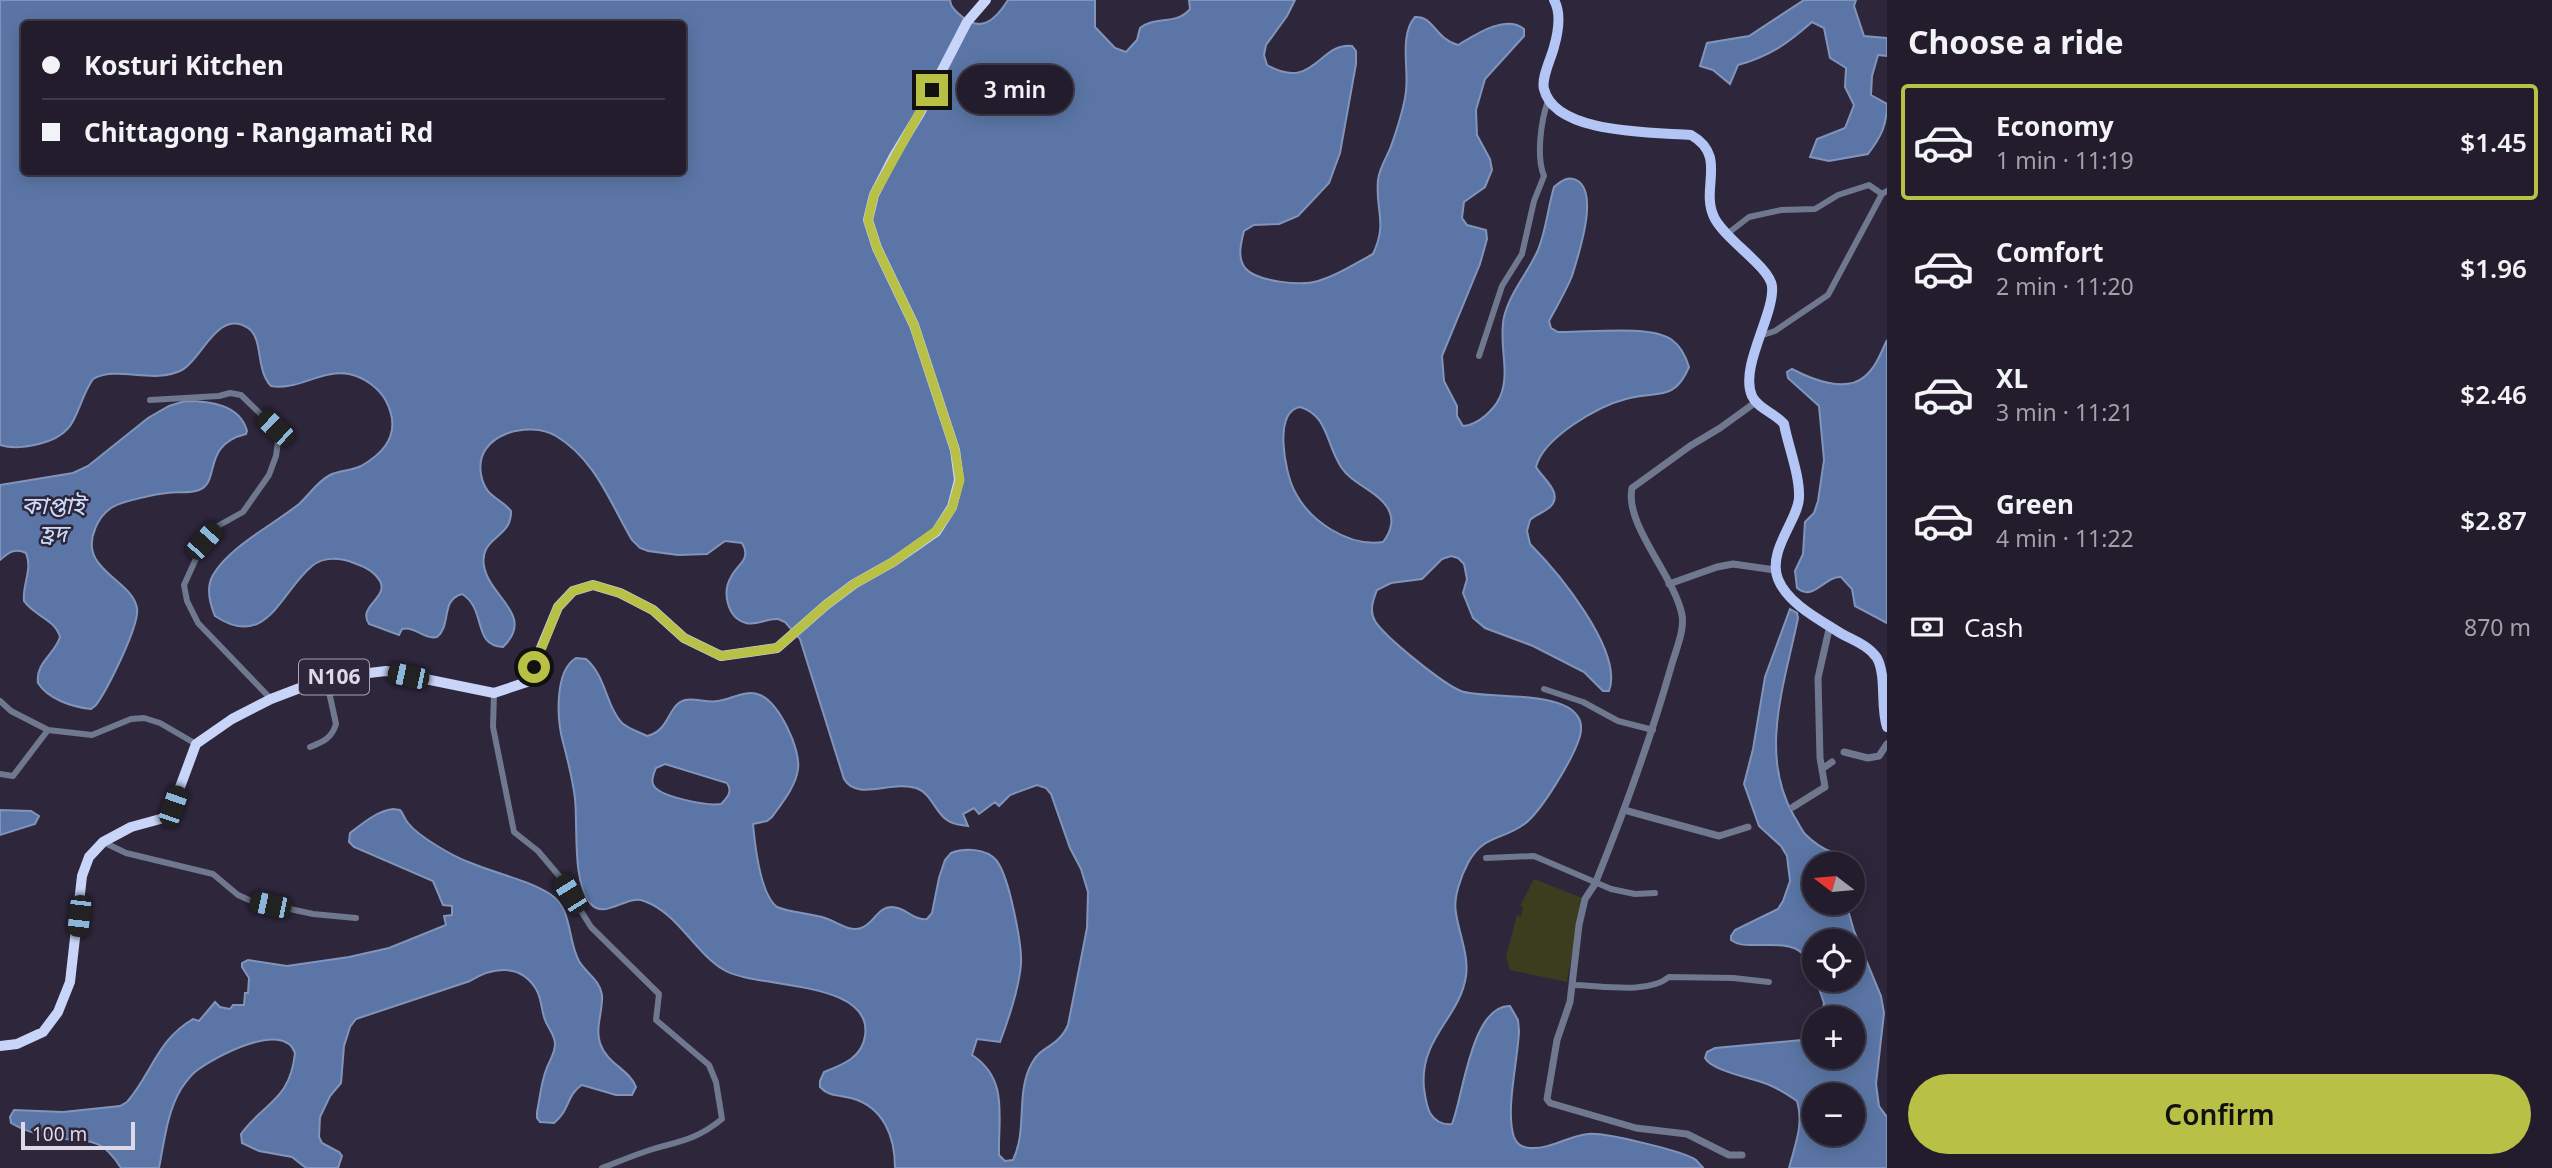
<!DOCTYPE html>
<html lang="en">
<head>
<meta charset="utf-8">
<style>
	body { margin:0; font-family:"Noto Sans","Noto Sans Bengali",sans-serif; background:#2a2534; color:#f1f3f6; height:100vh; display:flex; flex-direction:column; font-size:26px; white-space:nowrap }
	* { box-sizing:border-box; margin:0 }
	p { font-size:23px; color:#a2a1a9 }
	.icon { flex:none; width:38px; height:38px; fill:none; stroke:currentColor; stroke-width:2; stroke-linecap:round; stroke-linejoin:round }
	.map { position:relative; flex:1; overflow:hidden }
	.details { display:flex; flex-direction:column; background:#221c2c; width:665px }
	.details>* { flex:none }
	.guide { position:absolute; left:21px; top:21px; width:665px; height:154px; border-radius:7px; box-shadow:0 4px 18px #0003,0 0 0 2px #3f3a48; display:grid; align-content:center; height:154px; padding:0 21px; background:#221c2c }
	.needle { width:46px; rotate:286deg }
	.tools { position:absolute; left:1802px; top:852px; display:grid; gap:14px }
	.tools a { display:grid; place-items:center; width:63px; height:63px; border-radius:50%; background:#221c2c; box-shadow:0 4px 18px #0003,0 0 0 2px #3f3a48; font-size:35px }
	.scale { position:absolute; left:21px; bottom:18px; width:114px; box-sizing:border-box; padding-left:7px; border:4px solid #ded9e7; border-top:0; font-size:19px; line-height:24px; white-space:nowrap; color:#ded9e7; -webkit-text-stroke:5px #2e263b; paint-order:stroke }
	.end { position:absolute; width:32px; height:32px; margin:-16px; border:9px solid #b9c046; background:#111; box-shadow:0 0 0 4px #111 }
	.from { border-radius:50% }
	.bubble { position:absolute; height:49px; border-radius:24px; background:#221c2c; box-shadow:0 4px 18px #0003,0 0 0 2px #3f3a48; font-size:23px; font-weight:600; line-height:49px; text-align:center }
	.car { position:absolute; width:21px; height:42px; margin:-21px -10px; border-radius:9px; box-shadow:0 0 5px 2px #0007; background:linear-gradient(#222 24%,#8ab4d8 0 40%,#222 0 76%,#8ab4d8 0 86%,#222 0) }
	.guide b { display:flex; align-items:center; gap:24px; height:66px; font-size:26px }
	.guide b+b { border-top:2px solid #3f3a48 }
	.guide i { width:18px; height:18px; background:#f1f3f6 }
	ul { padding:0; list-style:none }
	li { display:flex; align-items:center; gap:21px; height:116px; margin:0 14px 10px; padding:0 7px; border:4px solid transparent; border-radius:7px }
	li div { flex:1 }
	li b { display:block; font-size:26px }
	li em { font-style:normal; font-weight:600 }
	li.selected { border-color:#b9c046 }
	li>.icon { width:63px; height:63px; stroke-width:1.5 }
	h2 { padding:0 21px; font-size:32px; line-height:84px }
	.pay { display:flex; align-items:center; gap:18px; height:77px; padding:0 21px; font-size:26px }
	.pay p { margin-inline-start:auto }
	.primary-button { display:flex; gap:14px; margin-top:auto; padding:14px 21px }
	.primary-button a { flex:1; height:80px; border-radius:42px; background:#b9c046; color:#111; font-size:28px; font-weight:600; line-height:80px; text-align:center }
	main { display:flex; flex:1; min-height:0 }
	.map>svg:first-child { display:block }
	.green { fill:#3c3d1e }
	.water { fill:#5b76a6; stroke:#8294ba; stroke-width:2; fill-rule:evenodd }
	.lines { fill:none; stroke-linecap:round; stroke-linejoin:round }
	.minor { stroke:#6f788e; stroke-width:6 }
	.tertiary { stroke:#6f788e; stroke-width:7 }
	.primary { stroke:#b3c5f4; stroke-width:10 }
	.trunk { stroke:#c8d5f8; stroke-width:10 }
	.route { stroke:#b9c046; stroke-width:9 }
	.labels { text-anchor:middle; stroke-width:5; stroke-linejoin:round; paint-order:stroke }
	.shield { fill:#2e263b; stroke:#a9a3b3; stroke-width:2 }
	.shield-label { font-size:21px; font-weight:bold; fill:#ded9e7 }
	.water-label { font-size:24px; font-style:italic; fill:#cbdcfa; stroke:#2e263b }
</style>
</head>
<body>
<main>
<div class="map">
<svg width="1887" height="1168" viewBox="0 0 1887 1168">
	<rect width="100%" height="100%" fill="#2e263b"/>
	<path class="green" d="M1534,879L1582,898L1567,982L1510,970L1506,957L1517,915L1521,916L1523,907L1520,906Z"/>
	<path class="water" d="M0,0H950C951,7 954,9 959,14C980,34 995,21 1008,0H1095V27L1115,48L1126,52L1137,40L1140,28C1156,15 1176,26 1190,9L1189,0H1295L1287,16L1266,45L1264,55L1267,65C1314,92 1319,42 1352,46L1356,51V64L1340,153L1329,183L1298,216L1279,224L1254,225L1244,231C1241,243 1237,257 1245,268C1257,282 1301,286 1318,281C1337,276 1356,263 1373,254C1388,222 1375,211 1378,180C1379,169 1386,158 1390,149C1396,132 1404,110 1406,91C1409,69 1399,35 1415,17C1433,15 1435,39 1458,45C1475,35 1505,14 1524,29V36L1485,79L1476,110L1477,135L1490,159L1492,170L1485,187L1464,202L1462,218L1467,225L1486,230L1487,239L1480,264L1442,356L1444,381L1457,406V416L1463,426C1478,425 1494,410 1500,397C1511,372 1498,344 1504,317C1510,292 1528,273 1538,250C1546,231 1548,207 1554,187C1561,181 1569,175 1578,181C1599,195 1578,256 1572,276C1566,291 1557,306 1549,321L1551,328L1558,332C1585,333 1651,324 1672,340C1682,347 1686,357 1689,367C1674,403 1656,390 1626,399C1598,406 1543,438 1536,467C1543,479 1564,493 1550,507C1545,512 1535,515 1530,520L1527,531L1530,544C1557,571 1624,651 1609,691H1603L1584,672L1533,646L1485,628L1473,618L1463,593L1467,579L1464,564L1458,558L1451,556L1442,559L1422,579L1391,583L1377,590C1373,600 1369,611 1375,621C1385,637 1443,684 1461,691C1485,701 1593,685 1580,736C1574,757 1541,813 1523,825C1502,840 1483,835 1468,863C1461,876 1453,898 1456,913C1459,934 1469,955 1466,976C1460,1018 1419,1038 1424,1088C1425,1096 1426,1105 1430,1113C1435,1121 1443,1125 1452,1124C1463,1098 1471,1005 1510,1006L1518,1020L1519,1031C1518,1060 1505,1111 1514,1137C1517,1145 1523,1148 1531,1148C1551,1149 1568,1136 1588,1134C1603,1132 1684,1151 1696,1160C1697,1161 1703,1168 1704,1168H895C895,1137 884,1107 851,1098C840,1095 829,1097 820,1087V1081L824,1072C842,1065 862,1058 865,1036C874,979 755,989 724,970C694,952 678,913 644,901C626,894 605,921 590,903C572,880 578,828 575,799C573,780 568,761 563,742C557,720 554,671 576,658L586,659C606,676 606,706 622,723C629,729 639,732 647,736C670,731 668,704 685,700C696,698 707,703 718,701C732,699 746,689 760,695C779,703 801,749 798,769C796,786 782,803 772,817L767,821L753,824C755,846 760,894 777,907C792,913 809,913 825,918C837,922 849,932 861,928C874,924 877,907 892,907C906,907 913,921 927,919L932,913L939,878L945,860L951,853C964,848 986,848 996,860C1009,875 1022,944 1021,964C1019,989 1009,1018 1000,1042L977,1039L972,1055C1009,1079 998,1117 999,1155L1005,1161L1013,1160C1028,1129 1015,1093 1032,1063C1042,1044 1057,1049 1068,1025L1087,928L1088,892L1081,869L1070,848L1051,794L1046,788L1037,785L1010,795L999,806L995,802L979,814L974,808L963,814L968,826C961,825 953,825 947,820C935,812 931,793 916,788C891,780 858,802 844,779L800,639L785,622L778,619C767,618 757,626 746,623C727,618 722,592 731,577C734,570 741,565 744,559C747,553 745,548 742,543L725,541L707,554L678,555L648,551L640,548L632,540C610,503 596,460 556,436C529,420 474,434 481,474C485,498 500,497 511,511C512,539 479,536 484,566C489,597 536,615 503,647C472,646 487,609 462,594C440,600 452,625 437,637C424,640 416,626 402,629L399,635L369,624C357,606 389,598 380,581C375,572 363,566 354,563C341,558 324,556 312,566C281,591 267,651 215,616C210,604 206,587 213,575C230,546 273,525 299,504C309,495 318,481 330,475C340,470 351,471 361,466C388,451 401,430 386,401C379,388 364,377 349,374C322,369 297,391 271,386C255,369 264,339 248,328C218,308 202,359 182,370C153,385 117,365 93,379C73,409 81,434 39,444C25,447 13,449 0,445ZM24,24H682V172H24ZM1300,407C1328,415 1326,444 1341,467C1353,485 1376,490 1387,507C1395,519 1391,532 1383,542C1348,547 1309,521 1294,490C1285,472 1273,412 1300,407ZM665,764L727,783C733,792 727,798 721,804C708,806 657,797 653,784C651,779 654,773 656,768Z
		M1804,0H1856L1854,6L1864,36L1887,38V56L1878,55L1872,76L1871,95L1887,104C1887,125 1881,137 1868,154L1829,161L1810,157L1817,139L1845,128L1854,105L1845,87L1846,68L1830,58L1824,28L1812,22C1787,44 1770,56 1738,65L1730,84L1713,70L1700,66L1707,43L1749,36Z
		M1887,340V623L1855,606L1852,589L1841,577C1824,576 1814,602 1797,588L1795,571L1803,554L1805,522L1814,513L1818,501L1824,460L1819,406L1788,378L1787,372L1792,369C1811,379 1845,393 1864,377C1876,368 1881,352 1887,340Z
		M185,401C209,401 240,404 247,431L246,434C201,445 221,482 199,490C189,494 177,491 167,493C156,494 119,502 111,508C104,513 98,521 95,529C78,570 132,579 137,608C140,625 107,690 96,705L91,709C72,707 48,699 38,683C35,663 55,654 60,637C55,619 34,616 24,601C22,584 33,570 26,553C15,548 9,552 0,560V485L73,473L88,466L148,418L169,406Z
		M1790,609L1797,613L1798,618C1785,683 1758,754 1794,816C1798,822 1801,829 1805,834C1812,841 1823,849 1832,852C1841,855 1849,855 1856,862L1853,872V864H1815V903H1846L1854,931L1881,996L1884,1013L1876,1084L1879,1106L1887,1117V1168H1789C1795,1145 1804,1124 1797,1101C1787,1094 1777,1088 1767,1084C1752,1078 1712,1071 1705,1058L1707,1052L1715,1048L1802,1040L1815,1034V1057H1853V1018H1821L1824,1003L1816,980H1853V942H1815V976C1802,939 1786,946 1752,945C1744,945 1738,945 1731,940V936L1735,930L1778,909L1783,901L1790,881L1787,856L1781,846L1759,826L1744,784L1753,749L1765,677ZM1815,1096H1853V1134H1815Z
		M393,809L400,810C404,814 404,819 408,823C419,837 454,857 471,863C497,874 526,879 550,894C573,909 567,939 579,961C586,973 600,980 602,995C603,1012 595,1027 600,1043C607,1064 629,1069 636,1087L632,1095H616L582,1085C566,1095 571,1109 554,1123L540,1122L537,1118V1112C540,1098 541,1083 546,1070C549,1061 555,1054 555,1044C555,1035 548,1028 545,1020C541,1010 542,999 536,989C520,963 492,967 470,981L356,1019L350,1027L344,1046L341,1083L330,1096L320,1117L319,1137L322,1143L339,1152L342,1156L338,1168H306L292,1157L259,1151L242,1143L241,1134C264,1102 290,1101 295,1053C284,1019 212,1058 195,1072C189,1077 185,1083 181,1089C167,1112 164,1143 159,1168H121C104,1141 94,1141 65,1139C47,1137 26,1132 11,1123L10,1117L14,1110L63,1112L120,1106L127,1102C152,1073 157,1040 193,1019L199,1021L215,1002L220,1007L230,1009L233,1005H244L245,993H248L249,978L242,967V963L248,960L287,966L349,957L389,948L446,925L444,916L452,915V906L443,905L433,881L354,847L349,842L350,833C363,823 377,811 393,809Z
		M0,810L31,811L39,816L35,824L0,835Z"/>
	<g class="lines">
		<path class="minor" d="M1727,234L1749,217L1781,210L1815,209L1838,195L1869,185L1882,194L1887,191
			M1760,336L1775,331L1828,295L1882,194
			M1479,356L1502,286L1522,254L1534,201L1544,176C1536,157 1541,120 1548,101
			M150,400L219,396L230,393L241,395L275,428L279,435L276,456L269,475L243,512L216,527L204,541L184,585L187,601L198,623L271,699
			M1544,689L1583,702L1618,721L1653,730
			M494,693L493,727L514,832L538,851L560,877L591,927L659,994L656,1020L709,1065L716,1082L722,1119C696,1140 680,1141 650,1150C634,1155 618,1162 602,1168
			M0,701L11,711L48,730L92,735L131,719L144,718L160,723L196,744
			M310,747C323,742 332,738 336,724L326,678
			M0,774L13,776L48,730
			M103,842L126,853L213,874L238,895L249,900L313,914L356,918
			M1486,858L1534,856L1611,889L1635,894L1655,893
			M1572,985C1600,985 1647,995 1669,977L1733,978L1769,982"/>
		<path class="tertiary" d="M1669,584L1717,567L1733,564L1775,570
			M1844,752L1868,758L1879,756L1887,744
			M1822,769L1832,762
			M1793,807L1825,787L1820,758L1818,678L1830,625
			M1624,810L1719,836L1748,827
			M1742,1155H1729L1687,1134L1636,1128L1550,1103L1547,1099L1557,1040L1570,1002L1579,925L1585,899L1595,884C1624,812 1650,741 1671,667C1675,652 1685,630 1682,615C1675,577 1624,524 1632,488L1690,446L1720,428L1756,402"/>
		<path class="primary" d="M1554,0C1562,14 1558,33 1554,47C1551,59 1541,78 1544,89C1555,135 1655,132 1691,135C1728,156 1700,188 1714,217C1724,239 1769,266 1772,286C1775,314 1739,367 1752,396C1758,409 1775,413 1784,424C1788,446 1800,475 1799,498C1798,520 1767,551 1778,579C1788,604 1820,620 1842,634C1855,641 1869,646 1877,658C1887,677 1880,706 1887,727"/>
		<path class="trunk" d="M0,1046L17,1044L43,1032L58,1012L70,982L82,876L89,857L103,842L131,827L164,818L173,806L196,744L232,719L271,699L326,678L386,671L494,693L527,682L558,607L573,591L593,585L620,593L653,610L684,638L721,656L777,648L826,605L854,584L893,562L936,532L952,507L959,480L955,450L914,325L877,248L868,220L874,195L894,156L920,113L967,22L986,0"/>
	</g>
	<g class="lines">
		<path class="route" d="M534,667L558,607L573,591L593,585L620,593L653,610L684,638L721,656L777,648L826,605L854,584L893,562L936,531L952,508L960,480L955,450L914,325L877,248L868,220L874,195L932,90"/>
	</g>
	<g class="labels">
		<rect class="shield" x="299" y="659.5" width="70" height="35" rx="5"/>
		<g class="shield-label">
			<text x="334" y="684">N106</text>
		</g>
		<g class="water-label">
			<text x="53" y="514">কাপ্তাই<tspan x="53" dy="28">হ্রদ</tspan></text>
		</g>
	</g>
</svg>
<div class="tools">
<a><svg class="needle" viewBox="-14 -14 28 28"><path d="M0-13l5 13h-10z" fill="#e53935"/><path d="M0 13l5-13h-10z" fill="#a2a1a9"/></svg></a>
<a><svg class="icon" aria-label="locate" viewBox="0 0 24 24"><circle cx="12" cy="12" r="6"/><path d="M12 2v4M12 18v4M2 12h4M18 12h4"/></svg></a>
<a>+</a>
<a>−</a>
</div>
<div class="scale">100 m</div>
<i class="end from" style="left:534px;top:667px"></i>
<i class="end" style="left:932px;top:90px"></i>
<div class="bubble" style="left:957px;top:65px;width:116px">3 min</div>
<i class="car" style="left:275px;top:428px;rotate:313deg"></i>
<i class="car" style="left:204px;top:541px;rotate:42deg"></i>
<i class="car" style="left:408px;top:676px;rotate:282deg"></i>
<i class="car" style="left:173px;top:806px;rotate:19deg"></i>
<i class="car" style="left:570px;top:894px;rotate:328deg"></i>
<i class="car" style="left:270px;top:905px;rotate:282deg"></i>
<i class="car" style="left:79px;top:916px;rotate:186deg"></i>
<div class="guide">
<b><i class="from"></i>Kosturi Kitchen</b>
<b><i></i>Chittagong - Rangamati Rd</b>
</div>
</div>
<section class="details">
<h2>Choose a ride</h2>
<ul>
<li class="selected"><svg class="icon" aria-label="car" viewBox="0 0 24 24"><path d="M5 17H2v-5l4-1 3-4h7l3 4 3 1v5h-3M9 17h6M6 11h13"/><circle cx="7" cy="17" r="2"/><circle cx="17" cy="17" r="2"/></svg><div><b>Economy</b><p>1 min · 11:19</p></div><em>$1.45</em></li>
<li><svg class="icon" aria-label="car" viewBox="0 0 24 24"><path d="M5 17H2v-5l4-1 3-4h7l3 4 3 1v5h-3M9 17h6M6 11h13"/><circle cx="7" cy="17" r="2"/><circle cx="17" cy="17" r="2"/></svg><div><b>Comfort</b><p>2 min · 11:20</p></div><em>$1.96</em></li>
<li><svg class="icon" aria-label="car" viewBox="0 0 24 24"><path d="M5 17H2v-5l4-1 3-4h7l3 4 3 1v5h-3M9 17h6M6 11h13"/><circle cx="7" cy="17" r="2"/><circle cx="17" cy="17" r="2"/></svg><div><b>XL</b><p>3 min · 11:21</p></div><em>$2.46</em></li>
<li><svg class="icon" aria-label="car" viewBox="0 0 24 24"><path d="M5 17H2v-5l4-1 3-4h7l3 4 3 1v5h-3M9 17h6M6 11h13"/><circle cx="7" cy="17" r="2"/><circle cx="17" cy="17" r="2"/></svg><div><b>Green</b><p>4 min · 11:22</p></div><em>$2.87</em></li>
</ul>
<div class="pay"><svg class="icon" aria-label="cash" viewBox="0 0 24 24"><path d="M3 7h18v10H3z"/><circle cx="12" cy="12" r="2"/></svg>Cash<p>870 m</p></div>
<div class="primary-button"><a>Confirm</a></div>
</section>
</main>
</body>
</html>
